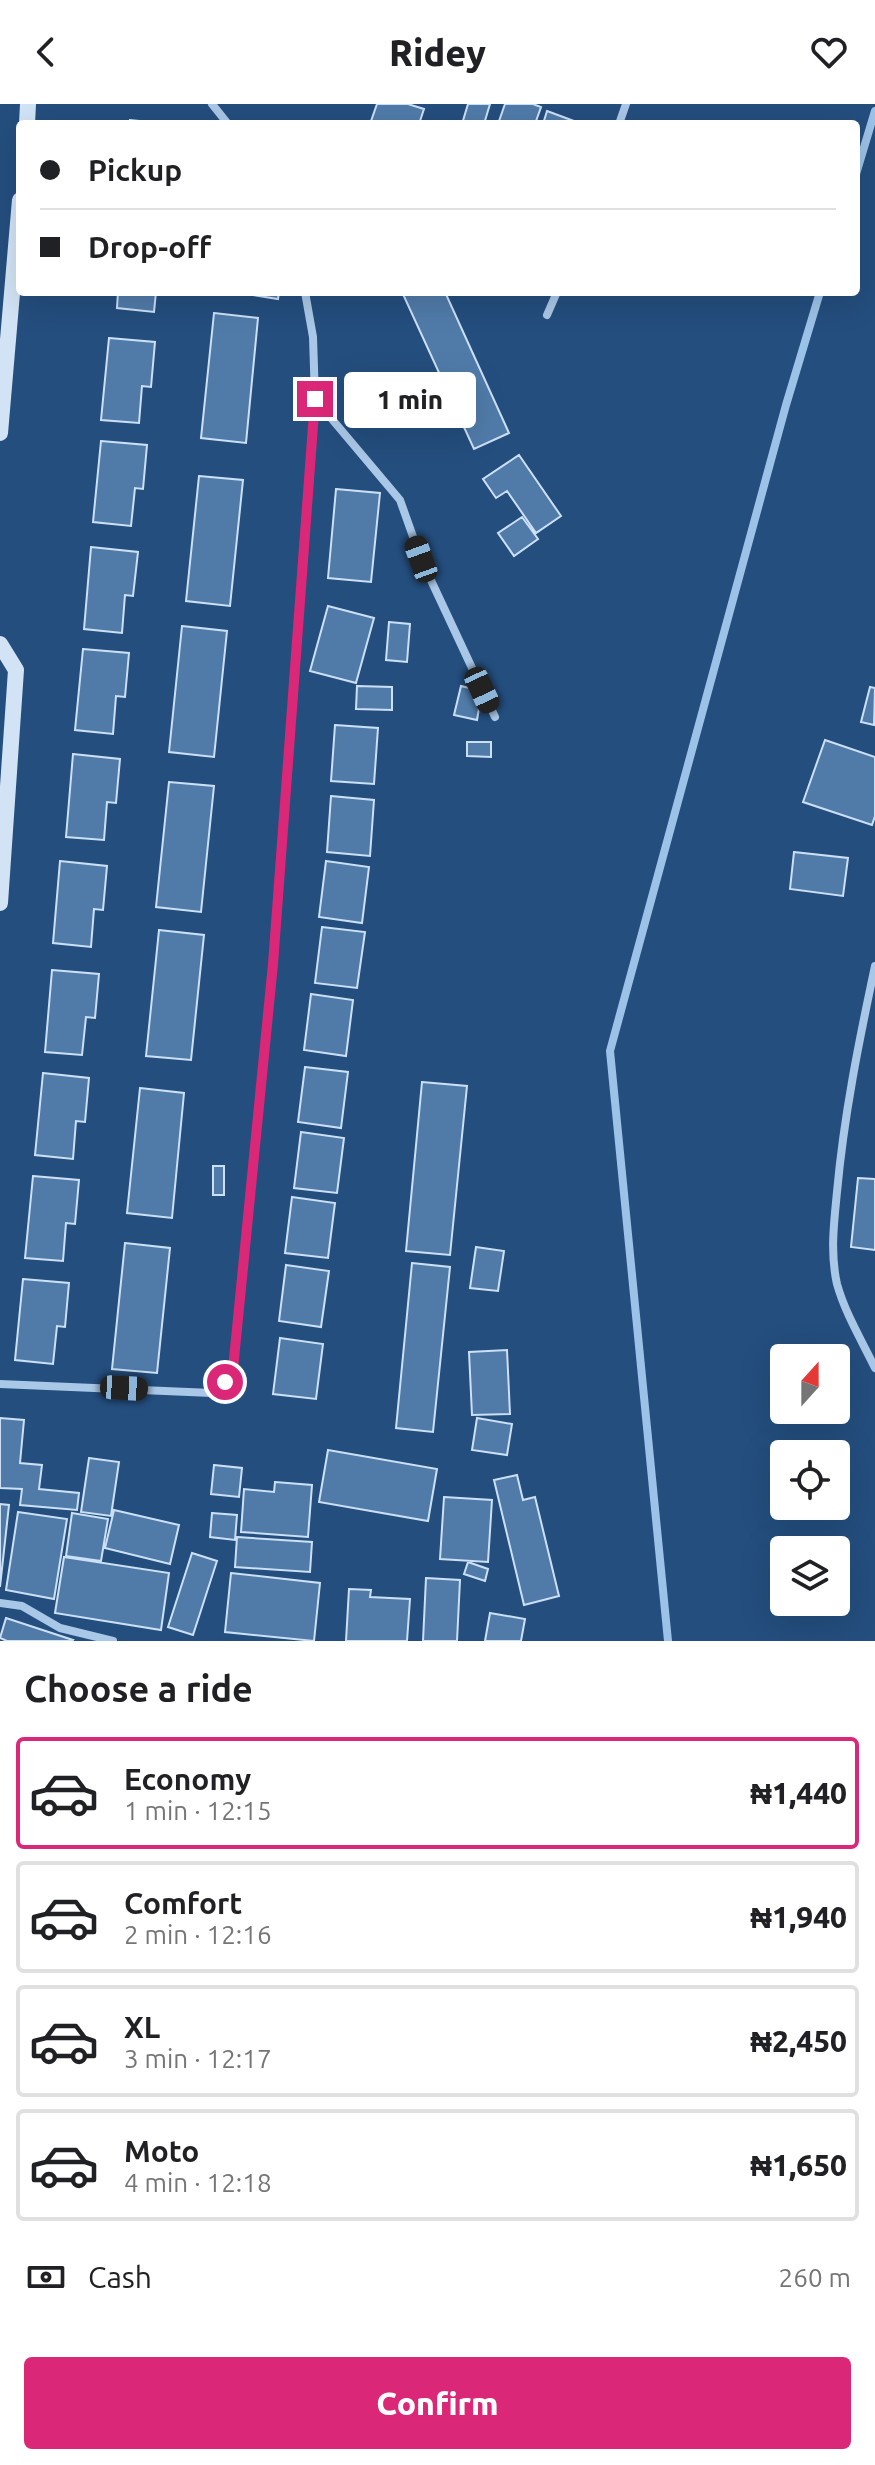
<!DOCTYPE html>
<html lang="en">
<head>
<meta charset="utf-8">
<style>
	body { margin:0; font-family:Ubuntu,sans-serif; background:#f2f2f2; color:#202124; height:100vh; display:flex; flex-direction:column; font-size:30px; white-space:nowrap }
	* { box-sizing:border-box; margin:0 }
	p { font-size:26px; color:#757577 }
	.icon { flex:none; width:44px; height:44px; fill:none; stroke:currentColor; stroke-width:2; stroke-linecap:round; stroke-linejoin:round }
	.map { position:relative; height:1537px; overflow:hidden }
	.side { display:flex; flex-direction:column; background:#fff; flex:1 }
	.side>* { flex:none }
	.banner { position:absolute; left:16px; top:16px; width:844px; height:176px; border-radius:8px; box-shadow:0 8px 32px #0002; display:grid; align-content:center; height:176px; padding:0 24px; background:#fff }
	.needle { width:52px; rotate:21deg }
	.buttons { position:absolute; left:770px; top:1240px; display:grid; gap:16px }
	.buttons a { display:grid; place-items:center; width:80px; height:80px; border-radius:8px; background:#fff; box-shadow:0 8px 32px #0002; font-size:40px }
	.end { position:absolute; width:36px; height:36px; margin:-18px; border:10px solid #db2777; background:#fff; box-shadow:0 0 0 4px #fff }
	.from { border-radius:50% }
	.bubble { position:absolute; height:56px; border-radius:8px; background:#fff; box-shadow:0 8px 32px #0002; font-size:26px; font-weight:800; line-height:56px; text-align:center }
	.car { position:absolute; width:24px; height:48px; margin:-24px -12px; border-radius:10px; box-shadow:0 0 6px 2px #0007; background:linear-gradient(#222 24%,#8ab4d8 0 40%,#222 0 76%,#8ab4d8 0 86%,#222 0) }
	.banner b { display:flex; align-items:center; gap:28px; height:76px; font-size:30px }
	.banner b+b { border-top:2px solid #e0e0e0 }
	.banner i { width:20px; height:20px; background:#202124 }
	ul { padding:0; list-style:none }
	li { display:flex; align-items:center; gap:24px; height:112px; margin:0 16px 12px; padding:0 8px; border:4px solid #e0e0e0; border-radius:8px }
	li div { flex:1 }
	li b { display:block; font-size:30px }
	li em { font-style:normal; font-weight:800 }
	li.current { border-color:#db2777 }
	li>.icon { width:72px; height:72px; stroke-width:1.5 }
	h2 { padding:0 24px; font-size:36px; line-height:96px }
	.pay { display:flex; align-items:center; gap:20px; height:88px; padding:0 24px; font-size:30px }
	.pay p { margin-inline-start:auto }
	.cta { display:flex; gap:16px; margin-top:auto; padding:16px 24px }
	.cta a { flex:1; height:92px; border-radius:8px; background:#db2777; color:#fff; font-size:32px; font-weight:800; line-height:92px; text-align:center }
	header { display:flex; justify-content:space-between; align-items:center; height:104px; padding:0 24px; background:#fff; font-size:36px; font-weight:800 }
	.map>svg:first-child { display:block }
	.lines { fill:none; stroke-linecap:round; stroke-linejoin:round }
	.stream { stroke:#9dc2e7; stroke-width:8 }
	.building { fill:#507ba9; stroke:#cce0f5; stroke-width:2 }
	.street { stroke:#a9c7e6; stroke-width:8 }
	.secondary { stroke:#d2e3f5; stroke-width:16 }
	.route { stroke:#db2777; stroke-width:10 }
</style>
</head>
<body>
<header><svg class="icon" aria-label="back" viewBox="0 0 24 24"><path d="M15 5l-7 7 7 7"/></svg>Ridey<svg class="icon" aria-label="heart" viewBox="0 0 24 24"><path d="M12 20l-8-8c-3-5 5-10 8-4 3-6 11-1 8 4z"/></svg></header>
<div class="map">
<svg width="875" height="1537" viewBox="0 0 875 1537">
	<rect width="100%" height="100%" fill="#244e7e"/>
	<g class="lines">
		<path class="stream" d="M856,70L875,7
			M668,1537L610,947L786,301L820,188"/>
	</g>
	<path class="building" d="M377,0H408L424,5L419,20H370Z
		M468,0H490L484,20H462Z
		M505,0H533L541,3L535,20H498Z
		M547,7L582,20H543Z
		M130,16L169,20H130Z
		M118,188H156L154,208L117,204Z
		M233,188H279L278,195Z
		M402,188H445L509,329L474,345Z
		M214,209L258,214L246,339L201,334Z
		M109,234L155,238L151,283L142,282L139,319L101,316Z
		M101,337L147,341L143,385L135,384L131,422L93,418Z
		M519,351L561,412L536,429L507,387L496,394L483,375Z
		M199,372L243,376L230,502L186,497Z
		M336,385L380,389L371,478L328,474Z
		M522,413L538,435L514,452L498,429Z
		M91,443L138,448L133,492L125,491L122,529L84,525Z
		M328,502L374,514L356,579L310,567Z
		M389,518L410,520L407,558L386,556Z
		M182,522L227,527L214,653L169,648Z
		M83,545L129,549L125,593L116,592L113,630L75,626Z
		M357,582L392,583V606L356,605Z
		M461,582L482,587L477,616L454,611Z
		M870,583L875,584L874,621L861,618Z
		M335,621L378,624L374,680L331,677Z
		M825,636L875,653V712L872,721L803,698Z
		M467,638H491V653L467,652Z
		M73,650L120,655L116,699L107,698L104,736L66,733Z
		M169,678L214,682L201,808L156,803Z
		M331,692L374,696L370,752L327,748Z
		M794,748L848,754L843,792L790,785Z
		M60,757L107,762L103,806L94,805L91,843L53,839Z
		M326,757L369,763L362,819L319,813Z
		M322,823L365,828L357,884L315,879Z
		M159,826L204,831L191,956L146,952Z
		M52,866L99,870L95,914L86,913L82,951L45,948Z
		M311,890L353,896L346,952L304,946Z
		M305,963L348,968L341,1024L298,1018Z
		M43,969L89,974L85,1018L76,1017L73,1055L35,1051Z
		M422,978L467,982L450,1151L406,1147Z
		M140,984L184,989L172,1114L127,1109Z
		M301,1028L344,1034L337,1089L294,1084Z
		M213,1062H224V1091H213Z
		M33,1072L79,1076L75,1120L66,1119L63,1157L25,1154Z
		M858,1074L875,1075V1146L851,1143Z
		M292,1093L335,1099L328,1154L285,1149Z
		M125,1139L170,1144L157,1269L112,1265Z
		M476,1143L504,1147L498,1187L470,1184Z
		M412,1159L450,1163L433,1328L396,1324Z
		M286,1161L329,1167L321,1223L279,1217Z
		M23,1175L69,1179L65,1223L57,1222L53,1260L15,1256Z
		M280,1234L323,1240L316,1295L273,1290Z
		M507,1246L510,1310L472,1311L469,1248Z
		M0,1314L24,1316L20,1359L42,1361L39,1385L79,1389L77,1406L20,1401L22,1385L0,1384Z
		M477,1314L512,1320L507,1351L472,1346Z
		M328,1346L437,1365L428,1417L319,1398Z
		M89,1354L119,1358L111,1412L81,1408Z
		M214,1361L242,1364L239,1393L211,1390Z
		M517,1371L523,1396L535,1393L559,1492L524,1501L494,1376Z
		M275,1378L312,1381L308,1433L241,1428L244,1385L274,1388Z
		M444,1393L492,1396L488,1458L440,1455Z
		M0,1400L9,1401L0,1483Z
		M114,1406L179,1421L170,1460L105,1444Z
		M18,1408L67,1415L54,1495L6,1486Z
		M72,1409L108,1415L101,1457L66,1452Z
		M212,1409L237,1411L235,1436L210,1433Z
		M237,1433L312,1438L310,1468L235,1463Z
		M192,1449L217,1457L193,1531L168,1523Z
		M64,1453L169,1469L161,1526L55,1509Z
		M468,1458L488,1465L485,1477L464,1470Z
		M231,1469L320,1479L314,1537L225,1528Z
		M426,1474L460,1476L457,1537H423Z
		M349,1485L371,1486L370,1493L410,1495L407,1537H346Z
		M490,1509L525,1515L521,1537H485Z
		M6,1514L73,1536L72,1537H7L0,1534Z"/>
	<g class="lines">
		<path class="street" d="M212,0L228,20
			M619,20L626,0
			M547,211L557,188
			M315,295L400,396L421,455L495,613
			M875,862C859,937 844,1011 837,1088C834,1118 830,1149 837,1180C845,1209 862,1237 875,1264
			M0,1280L212,1289L225,1278L233,1265L273,860L308,391L315,295L313,233L305,188
			M0,1499L22,1502L60,1524L113,1537"/>
		<path class="secondary" d="M27,20L28,0
			M0,329L20,96
			M0,540L16,566L0,799"/>
	</g>
	<g class="lines">
		<path class="route" d="M225,1278L233,1265L273,860L315,295"/>
	</g>
</svg>
<div class="buttons">
<a><svg class="needle" viewBox="-14 -14 28 28"><path d="M0-13l5 13h-10z" fill="#e53935"/><path d="M0 13l5-13h-10z" fill="#757577"/></svg></a>
<a><svg class="icon" aria-label="locate" viewBox="0 0 24 24"><circle cx="12" cy="12" r="6"/><path d="M12 2v4M12 18v4M2 12h4M18 12h4"/></svg></a>
<a><svg class="icon" aria-label="layers" viewBox="0 0 24 24"><path d="M12 4l9 5-9 5-9-5zM3 14l9 5 9-5"/></svg></a>
</div>
<i class="end from" style="left:225px;top:1278px"></i>
<i class="end" style="left:315px;top:295px"></i>
<div class="bubble" style="left:344px;top:268px;width:132px">1 min</div>
<i class="car" style="left:421px;top:455px;rotate:340deg"></i>
<i class="car" style="left:482px;top:586px;rotate:155deg"></i>
<i class="car" style="left:124px;top:1284px;rotate:93deg"></i>
<div class="banner">
<b><i class="from"></i>Pickup</b>
<b><i></i>Drop-off</b>
</div>
</div>
<section class="side">
<h2>Choose a ride</h2>
<ul>
<li class="current"><svg class="icon" aria-label="car" viewBox="0 0 24 24"><path d="M5 17H2v-5l4-1 3-4h7l3 4 3 1v5h-3M9 17h6M6 11h13"/><circle cx="7" cy="17" r="2"/><circle cx="17" cy="17" r="2"/></svg><div><b>Economy</b><p>1 min · 12:15</p></div><em>₦1,440</em></li>
<li><svg class="icon" aria-label="car" viewBox="0 0 24 24"><path d="M5 17H2v-5l4-1 3-4h7l3 4 3 1v5h-3M9 17h6M6 11h13"/><circle cx="7" cy="17" r="2"/><circle cx="17" cy="17" r="2"/></svg><div><b>Comfort</b><p>2 min · 12:16</p></div><em>₦1,940</em></li>
<li><svg class="icon" aria-label="car" viewBox="0 0 24 24"><path d="M5 17H2v-5l4-1 3-4h7l3 4 3 1v5h-3M9 17h6M6 11h13"/><circle cx="7" cy="17" r="2"/><circle cx="17" cy="17" r="2"/></svg><div><b>XL</b><p>3 min · 12:17</p></div><em>₦2,450</em></li>
<li><svg class="icon" aria-label="car" viewBox="0 0 24 24"><path d="M5 17H2v-5l4-1 3-4h7l3 4 3 1v5h-3M9 17h6M6 11h13"/><circle cx="7" cy="17" r="2"/><circle cx="17" cy="17" r="2"/></svg><div><b>Moto</b><p>4 min · 12:18</p></div><em>₦1,650</em></li>
</ul>
<div class="pay"><svg class="icon" aria-label="cash" viewBox="0 0 24 24"><path d="M3 7h18v10H3z"/><circle cx="12" cy="12" r="2"/></svg>Cash<p>260 m</p></div>
<div class="cta"><a>Confirm</a></div>
</section>
</body>
</html>
